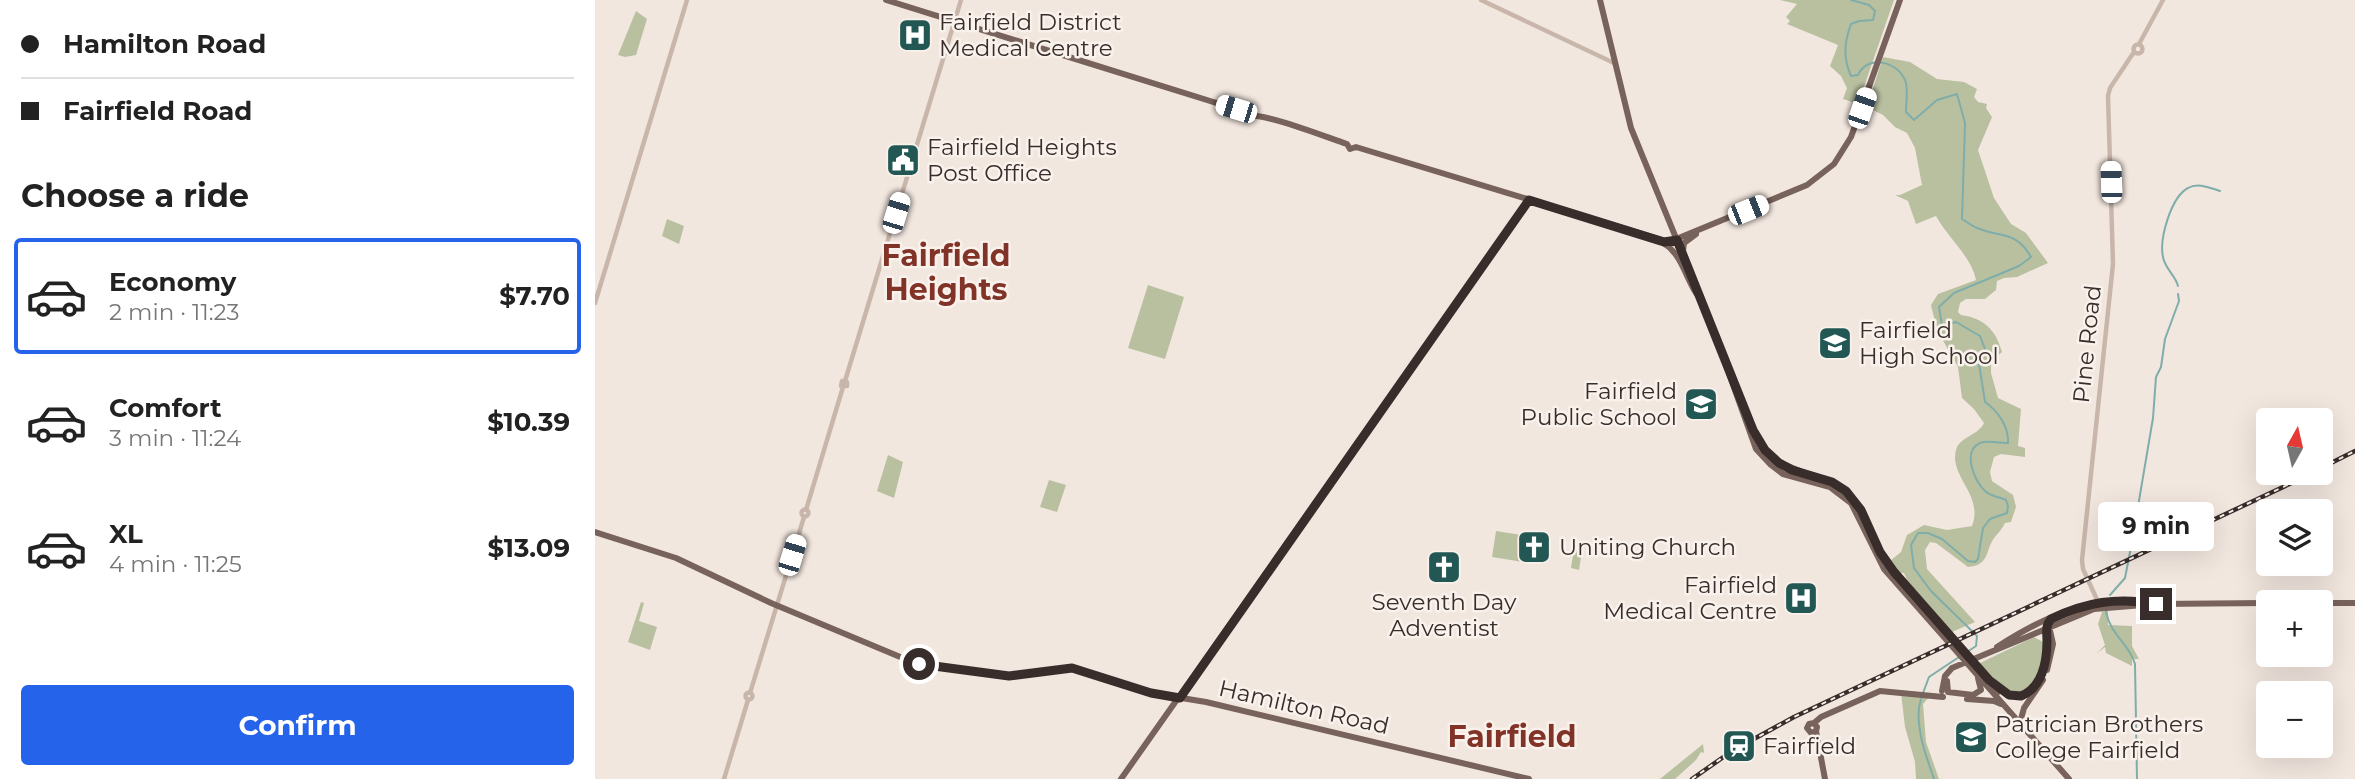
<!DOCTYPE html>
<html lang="en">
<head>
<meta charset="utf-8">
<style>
	body { margin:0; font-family:Montserrat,sans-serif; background:#f2f2f2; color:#222; height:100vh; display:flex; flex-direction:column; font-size:26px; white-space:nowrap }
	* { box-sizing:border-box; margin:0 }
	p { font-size:23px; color:#767676 }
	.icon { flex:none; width:38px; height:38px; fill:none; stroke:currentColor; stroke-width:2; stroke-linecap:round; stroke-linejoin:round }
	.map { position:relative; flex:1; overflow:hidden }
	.panel { display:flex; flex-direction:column; background:#fff; width:595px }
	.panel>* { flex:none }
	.hud { display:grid; align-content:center; height:154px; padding:0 21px; background:#fff }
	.needle { width:46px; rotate:8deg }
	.controls { position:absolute; left:1661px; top:408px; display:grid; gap:14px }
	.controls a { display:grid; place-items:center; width:77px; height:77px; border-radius:7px; background:#fff; box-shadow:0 7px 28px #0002; font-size:35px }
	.end { position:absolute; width:32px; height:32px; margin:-16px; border:9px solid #382d2a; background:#fff; box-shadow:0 0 0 4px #fff }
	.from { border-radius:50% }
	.bubble { position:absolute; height:49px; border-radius:7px; background:#fff; box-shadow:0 7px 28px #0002; font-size:23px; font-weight:700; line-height:49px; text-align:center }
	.car { position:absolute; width:21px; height:42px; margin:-21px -10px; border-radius:9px; box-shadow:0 0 5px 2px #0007; background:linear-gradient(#fff 24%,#345 0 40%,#fff 0 76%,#345 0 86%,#fff 0) }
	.hud b { display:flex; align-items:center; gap:24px; height:66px; font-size:26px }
	.hud b+b { border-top:2px solid #e0e0e0 }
	.hud i { width:18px; height:18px; background:#222 }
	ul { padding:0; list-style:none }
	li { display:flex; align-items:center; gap:21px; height:116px; margin:0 14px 10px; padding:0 7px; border:4px solid transparent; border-radius:7px }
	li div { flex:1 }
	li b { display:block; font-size:26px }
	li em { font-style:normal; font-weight:700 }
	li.active { border-color:#2563eb }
	li>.icon { width:63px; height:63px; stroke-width:1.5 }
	h2 { padding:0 21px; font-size:32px; line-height:84px }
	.primary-button { display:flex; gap:14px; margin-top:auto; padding:14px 21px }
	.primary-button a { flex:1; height:80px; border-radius:7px; background:#2563eb; color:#fff; font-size:28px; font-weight:700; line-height:80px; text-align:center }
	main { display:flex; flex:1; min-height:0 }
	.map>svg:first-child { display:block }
	.green { fill:#b9c0a0 }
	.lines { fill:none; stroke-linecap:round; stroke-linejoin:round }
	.stream { stroke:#7fadaa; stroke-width:2 }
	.minor { stroke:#c9b6ab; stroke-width:4.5 }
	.major { stroke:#78625c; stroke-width:6 }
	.rail-casing { stroke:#382d2a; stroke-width:4.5 }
	.rail { stroke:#f9f1eb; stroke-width:2; stroke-dasharray:5; stroke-linecap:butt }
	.route { stroke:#382d2a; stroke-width:9 }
	.labels { text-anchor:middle; stroke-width:5; stroke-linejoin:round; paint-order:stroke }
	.poi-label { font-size:23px; fill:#382d2a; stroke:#f9f1eb; text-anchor:start }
	.street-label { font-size:23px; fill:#382d2a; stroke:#f9f1eb }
	.district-label { font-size:30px; font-weight:bold; fill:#823327; stroke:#f9f1eb }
</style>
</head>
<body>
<main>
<section class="panel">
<div class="hud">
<b><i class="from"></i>Hamilton Road</b>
<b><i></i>Fairfield Road</b>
</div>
<h2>Choose a ride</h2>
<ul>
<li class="active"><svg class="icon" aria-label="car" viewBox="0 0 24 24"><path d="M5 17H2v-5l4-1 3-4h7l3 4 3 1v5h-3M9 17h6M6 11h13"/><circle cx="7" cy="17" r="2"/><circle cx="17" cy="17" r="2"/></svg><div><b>Economy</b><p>2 min · 11:23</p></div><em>$7.70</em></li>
<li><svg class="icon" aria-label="car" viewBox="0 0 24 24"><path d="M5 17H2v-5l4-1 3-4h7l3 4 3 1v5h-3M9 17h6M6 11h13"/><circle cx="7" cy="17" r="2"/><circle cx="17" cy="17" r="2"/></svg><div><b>Comfort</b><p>3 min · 11:24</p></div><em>$10.39</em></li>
<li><svg class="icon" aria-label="car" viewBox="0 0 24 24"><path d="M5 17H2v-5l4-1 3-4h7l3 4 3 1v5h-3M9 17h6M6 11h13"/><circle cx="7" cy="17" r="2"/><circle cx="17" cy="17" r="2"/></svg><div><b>XL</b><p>4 min · 11:25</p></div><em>$13.09</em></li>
</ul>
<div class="primary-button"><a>Confirm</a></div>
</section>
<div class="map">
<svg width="1760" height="779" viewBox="0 0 1760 779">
	<rect width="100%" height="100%" fill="#f2e7df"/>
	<path class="green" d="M1185,0H1299L1263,104L1248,99L1252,88L1246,76L1235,66L1243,45L1192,24L1195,21L1191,17L1202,4Z
		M41,11L52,19L41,55L30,57L23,55Z
		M1288,57L1315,62L1342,79L1369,82L1382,89L1379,97L1383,102L1392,104L1391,108L1397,117L1383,150L1399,198L1416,224L1431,233L1453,263L1422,277L1409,278L1402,281L1401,290L1390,299H1371L1365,303L1363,312L1366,315C1389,318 1401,330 1407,352L1396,362V373L1403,398L1426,409L1423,446L1430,448V457L1406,454L1399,457L1395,472L1397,481L1418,495L1421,507L1416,522L1410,523C1407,529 1403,533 1399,538C1390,551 1395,565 1373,567L1341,543L1335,542L1330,550L1332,569L1380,622L1357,632L1313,582L1309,573H1304L1295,561L1306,552L1312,535L1329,525L1352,530L1377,526C1389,495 1354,477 1361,450C1365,436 1383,436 1389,423L1379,409L1367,398L1363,367L1342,330L1336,305L1343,294L1381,280C1376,256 1353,238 1341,216L1321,224L1313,201L1300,195H1305L1327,185L1320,148L1312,133L1300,127L1288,115L1272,107Z
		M72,219L89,226L84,244L67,236Z
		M553,285L589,297L570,359L533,348Z
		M293,455L308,462L299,498L282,491Z
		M454,480L471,485L462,512L445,507Z
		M901,531L932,536L928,562L897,557Z
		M980,542L988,545L984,570L976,568Z
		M46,602L49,603L44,621L62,627L55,650L33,642Z
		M1513,611V625L1537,626V646L1544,659H1537V666L1511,653L1510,647L1501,654L1510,645L1503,624L1507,612Z
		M1439,637L1448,642C1450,661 1443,684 1427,694L1409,690L1385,669L1383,664Z
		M1306,693L1335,696L1328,704L1331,742L1344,779H1321L1320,762L1310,727Z
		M1108,744L1109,753L1106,752L1101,760L1080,779H1065Z"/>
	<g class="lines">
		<path class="stream" d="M1256,0L1274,5L1280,11L1278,20L1264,21L1256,24C1249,43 1248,58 1256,76L1263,75C1273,53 1305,62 1311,83C1313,91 1311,103 1311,112L1319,120L1342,100L1362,94L1370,123L1367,219C1372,222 1377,226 1382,228C1405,238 1421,230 1436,257L1424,266L1359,293L1344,307L1347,326L1361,322L1385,336L1390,349L1384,364L1390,402C1403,411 1414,427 1413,443C1405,443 1392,440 1385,443C1367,451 1379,481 1390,491C1395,496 1405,497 1411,500L1413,506L1412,513L1395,519L1388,528L1383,559L1380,562L1373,561L1347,539L1333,533H1323L1316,545L1319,568L1336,591L1382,636L1381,646L1372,652
			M1583,286C1581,276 1570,269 1568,257C1564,239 1576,197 1593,188C1603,182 1615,188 1625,191
			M1537,542L1558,418L1561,377L1566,367L1570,339L1584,301L1583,294
			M1515,595L1530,578L1536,547
			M1511,612C1516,636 1534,643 1540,664L1542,779
			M1328,693L1334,677L1364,657
			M1326,699C1318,722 1331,756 1339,779"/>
		<path class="minor" d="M886,0L1019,63
			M1544,44L1568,0
			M1538.5 49a4.5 4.5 0 1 1 9 0a4.5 4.5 0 1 1-9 0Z
			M0,303L92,0
			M247,381L252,382V386H246Z
			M250,381L366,0
			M206.5 513a3.5 3.5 0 1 1 7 0a3.5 3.5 0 1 1-7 0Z
			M211,510L248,387
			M1526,604H1504L1488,569L1487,560L1518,264L1513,96L1515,88L1539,52
			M150.5 696a3.5 3.5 0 1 1 7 0a3.5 3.5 0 1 1-7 0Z
			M155,693L209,517
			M129,779L153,700"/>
		<path class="major" d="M291,0L644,110
			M1005,0L1036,128L1117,326L1161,449L1175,464L1188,474L1235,487L1256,503L1289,569L1474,779
			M654,113V109L651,106L646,107L644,110L647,116C667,111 728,136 752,144L755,149L761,147L1074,242L1212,185L1239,164L1256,137L1305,0
			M1067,242C1087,254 1089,274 1101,293
			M1088,251L1089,243L1101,234
			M1157,428C1182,485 1229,462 1261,503
			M1267,512L1285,552L1299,572L1403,692
			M0,532L81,558L176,603L322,664L414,676L477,668L556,693L611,702L934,779
			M1726,603H1760
			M1402,647C1444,620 1497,593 1549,602
			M1452,670L1458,644L1454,626
			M1352,681L1353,692L1378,695L1386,690L1383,678
			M1400,686C1445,720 1454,657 1451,626
			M1347,691L1350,676L1357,668L1499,609L1561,604L1673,603
			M1372,699L1399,701L1406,704
			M1426,719L1429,708L1448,680
			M1219,723L1226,717L1285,691L1348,697
			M1219,723L1222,727L1221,731L1230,779
			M1219,723L1214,724L1212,728L1216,733L1221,731
			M526,779L934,200"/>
		<g class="rail-casing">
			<path id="rail" d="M1726,468L1760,451
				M1097,779L1137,751L1199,717L1720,472"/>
		</g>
		<use href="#rail" class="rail"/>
	</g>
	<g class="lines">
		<path class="route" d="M324,664L414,676L477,668L556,693L585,698L934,200L1069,242L1082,240L1158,430L1170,450L1184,463L1197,470L1237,482L1251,491L1266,510L1285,552L1299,572L1394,680L1414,695L1426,696C1447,688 1452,662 1452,641C1452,632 1450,626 1456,619C1491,602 1522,597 1561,604"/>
	</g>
	<defs>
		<g id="hospital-square" transform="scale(1.75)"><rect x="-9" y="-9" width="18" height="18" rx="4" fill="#225754" stroke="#f9f1eb"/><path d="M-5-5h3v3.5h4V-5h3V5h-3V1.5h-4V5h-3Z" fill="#fff"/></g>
		<g id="civic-square" transform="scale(1.75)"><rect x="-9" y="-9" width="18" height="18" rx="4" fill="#225754" stroke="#f9f1eb"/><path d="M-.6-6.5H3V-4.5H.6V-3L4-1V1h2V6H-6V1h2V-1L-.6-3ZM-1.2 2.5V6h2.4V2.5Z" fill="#fff"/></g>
		<g id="school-square" transform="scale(1.75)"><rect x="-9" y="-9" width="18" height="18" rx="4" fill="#225754" stroke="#f9f1eb"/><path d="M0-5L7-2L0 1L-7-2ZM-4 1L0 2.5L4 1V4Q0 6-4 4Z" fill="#fff"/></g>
		<g id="church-square" transform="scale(1.75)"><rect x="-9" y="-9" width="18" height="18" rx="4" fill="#225754" stroke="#f9f1eb"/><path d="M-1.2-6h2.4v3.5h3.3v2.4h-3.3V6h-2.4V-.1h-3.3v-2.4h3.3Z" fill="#fff"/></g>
		<g id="station-square" transform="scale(1.75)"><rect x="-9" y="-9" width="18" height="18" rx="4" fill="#225754" stroke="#f9f1eb"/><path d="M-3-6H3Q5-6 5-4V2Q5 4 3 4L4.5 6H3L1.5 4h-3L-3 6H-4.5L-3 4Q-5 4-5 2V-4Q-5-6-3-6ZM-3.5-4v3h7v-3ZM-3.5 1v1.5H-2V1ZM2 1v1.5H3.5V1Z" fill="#fff"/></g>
	</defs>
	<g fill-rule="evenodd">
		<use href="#hospital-square" x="320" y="35"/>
		<use href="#civic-square" x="308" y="160"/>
		<use href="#school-square" x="1240" y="343"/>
		<use href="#school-square" x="1106" y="404"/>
		<use href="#church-square" x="939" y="547"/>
		<use href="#church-square" x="849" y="567"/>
		<use href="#hospital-square" x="1206" y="598"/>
		<use href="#school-square" x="1376" y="737"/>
		<use href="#station-square" x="1144" y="746"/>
	</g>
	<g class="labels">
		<g class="poi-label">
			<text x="344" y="30">Fairfield District<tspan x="344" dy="26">Medical Centre</tspan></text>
			<text x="332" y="155">Fairfield Heights<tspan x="332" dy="26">Post Office</tspan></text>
			<text x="1264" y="338">Fairfield<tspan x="1264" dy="26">High School</tspan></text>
			<text x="1082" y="399" text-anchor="end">Fairfield<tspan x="1082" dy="26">Public School</tspan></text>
			<text x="964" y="555">Uniting Church</text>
			<text x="1182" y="593" text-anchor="end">Fairfield<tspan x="1182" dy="26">Medical Centre</tspan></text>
			<text x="849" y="610" text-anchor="middle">Seventh Day<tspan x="849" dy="26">Adventist</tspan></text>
			<text x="1400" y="732">Patrician Brothers<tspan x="1400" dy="26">College Fairfield</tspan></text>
			<text x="1168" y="754">Fairfield</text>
		</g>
		<g class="street-label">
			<text transform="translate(1492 344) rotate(-84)" y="8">Pine Road</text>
			<text transform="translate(709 707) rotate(13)" y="8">Hamilton Road</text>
		</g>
		<g class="district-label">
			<text x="351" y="266">Fairfield<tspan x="351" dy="34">Heights</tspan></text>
			<text x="917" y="747">Fairfield</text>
		</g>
	</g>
</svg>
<div class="controls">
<a><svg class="needle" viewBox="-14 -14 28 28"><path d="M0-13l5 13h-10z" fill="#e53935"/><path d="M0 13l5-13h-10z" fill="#767676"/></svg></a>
<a><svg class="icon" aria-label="layers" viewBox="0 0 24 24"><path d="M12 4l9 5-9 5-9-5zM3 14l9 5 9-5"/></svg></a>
<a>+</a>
<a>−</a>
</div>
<i class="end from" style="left:324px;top:664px"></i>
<i class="end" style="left:1561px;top:604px"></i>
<div class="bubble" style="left:1503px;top:502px;width:116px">9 min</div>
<i class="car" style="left:1267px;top:108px;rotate:19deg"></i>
<i class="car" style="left:641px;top:109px;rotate:287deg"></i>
<i class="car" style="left:1516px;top:182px;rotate:358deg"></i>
<i class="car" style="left:1153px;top:210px;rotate:68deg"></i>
<i class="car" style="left:301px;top:213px;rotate:17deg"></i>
<i class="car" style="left:197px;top:555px;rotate:17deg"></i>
</div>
</main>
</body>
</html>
